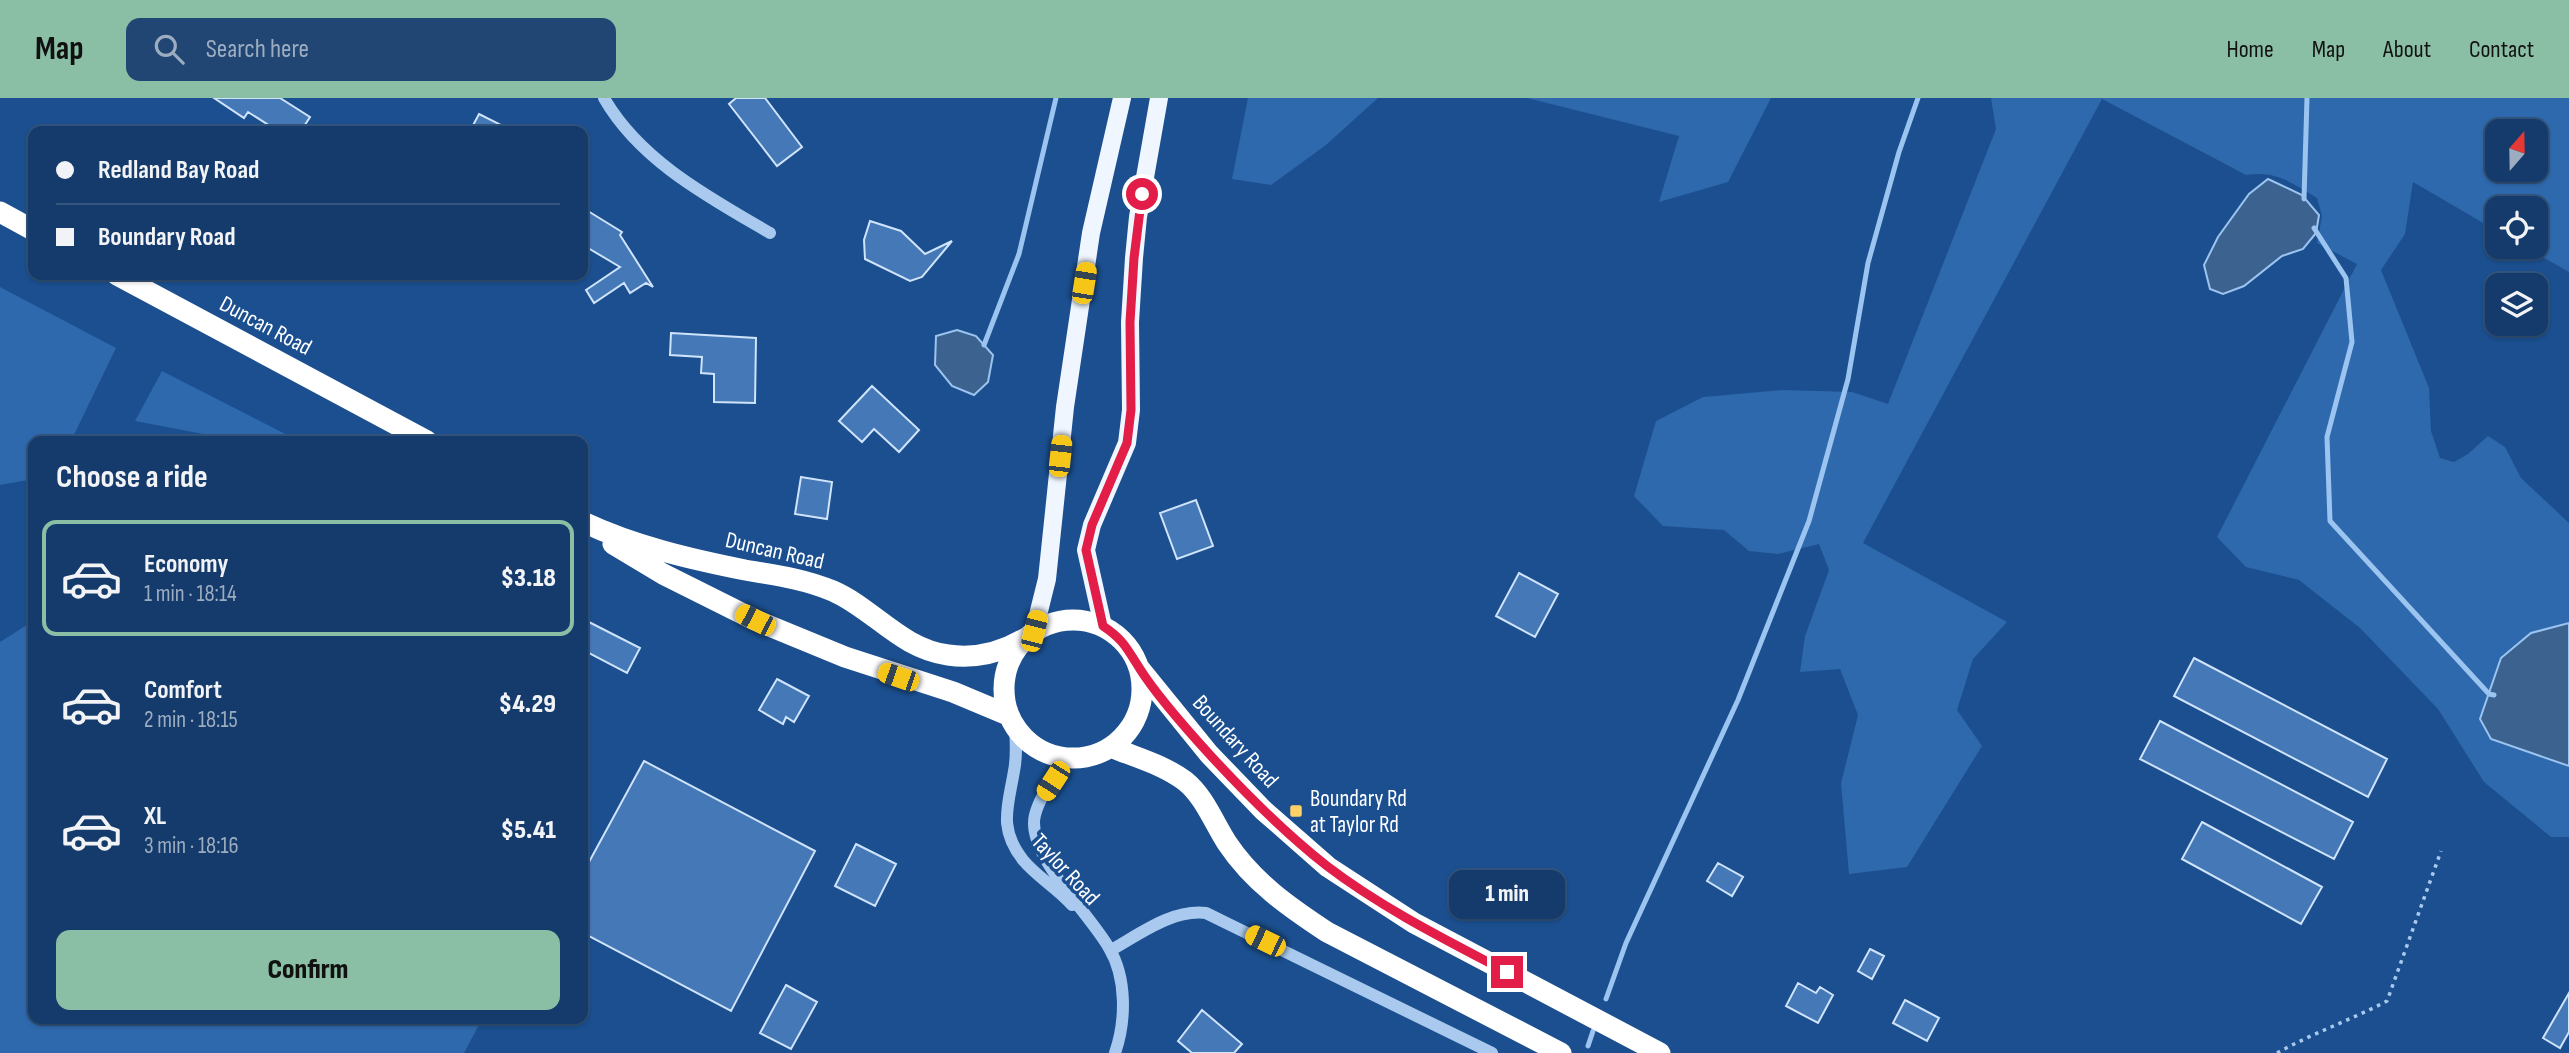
<!DOCTYPE html>
<html lang="en">
<head>
<meta charset="utf-8">
<style>
	body { margin:0; font-family:"Sofia Sans Condensed",sans-serif; background:#214673; color:#f1f3f6; height:100vh; display:flex; flex-direction:column; font-size:26px; white-space:nowrap }
	* { box-sizing:border-box; margin:0 }
	p { font-size:23px; color:#9dadc1 }
	.icon { flex:none; width:38px; height:38px; fill:none; stroke:currentColor; stroke-width:2; stroke-linecap:round; stroke-linejoin:round }
	.map { position:relative; flex:1; overflow:hidden }
	.side { position:absolute; left:28px; top:338px; width:560px; height:588px; display:flex; flex-direction:column; background:#143b6b; border-radius:14px; box-shadow:0 2px 5px #0004,0 0 0 2px #33557e }
	.side>* { flex:none }
	.banner { position:absolute; left:28px; top:28px; width:560px; height:154px; border-radius:14px; box-shadow:0 2px 5px #0004,0 0 0 2px #33557e; display:grid; align-content:center; height:154px; padding:0 28px; background:#143b6b }
	.needle { width:46px; rotate:20deg }
	.controls { position:absolute; left:2485px; top:21px; display:grid; gap:14px }
	.controls a { display:grid; place-items:center; width:63px; height:63px; border-radius:14px; background:#143b6b; box-shadow:0 2px 5px #0004,0 0 0 2px #33557e; font-size:35px }
	.end { position:absolute; width:32px; height:32px; margin:-16px; border:9px solid #e11d48; background:#fff; box-shadow:0 0 0 4px #fff }
	.from { border-radius:50% }
	.bubble { position:absolute; height:49px; border-radius:14px; background:#143b6b; box-shadow:0 2px 5px #0004,0 0 0 2px #33557e; font-size:23px; font-weight:800; line-height:49px; text-align:center }
	.car { position:absolute; width:21px; height:42px; margin:-21px -10px; border-radius:9px; box-shadow:0 0 5px 2px #0007; background:linear-gradient(#f5c518 24%,#345 0 40%,#f5c518 0 76%,#345 0 86%,#f5c518 0) }
	.banner b { display:flex; align-items:center; gap:24px; height:66px; font-size:26px }
	.banner b+b { border-top:2px solid #33557e }
	.banner i { width:18px; height:18px; background:#f1f3f6 }
	ul { padding:0; list-style:none }
	li { display:flex; align-items:center; gap:21px; height:116px; margin:0 14px 10px; padding:0 14px; border:4px solid transparent; border-radius:14px }
	li div { flex:1 }
	li b { display:block; font-size:26px }
	li em { font-style:normal; font-weight:800 }
	li.active { border-color:#8abfa5 }
	li>.icon { width:63px; height:63px; stroke-width:1.5 }
	h2 { padding:0 28px; font-size:32px; line-height:84px }
	.action { display:flex; gap:14px; margin-top:auto; padding:14px 28px }
	.action a { flex:1; height:80px; border-radius:14px; background:#8abfa5; color:#111; font-size:28px; font-weight:800; line-height:80px; text-align:center }
	header { display:flex; align-items:center; gap:42px; box-sizing:border-box; height:98px; padding:0 35px; background:#8abfa5; color:#111 }
	header strong { font-size:33px }
	nav { display:flex; gap:38px; margin-inline-start:auto; font-size:24px }
	.search { width:490px; height:63px; background:#214673; display:flex; align-items:center; gap:18px; box-sizing:border-box; padding:0 24px; border-radius:14px; color:#9dadc1; font-size:26px }
	.map>svg:first-child { display:block }
	.green { fill:#2e69ad; fill-rule:evenodd }
	.water { fill:#3c6290; stroke:#9cc4f0; stroke-width:2 }
	.lines { fill:none; stroke-linecap:round; stroke-linejoin:round }
	.stream { stroke:#9cc4f0; stroke-width:5 }
	.building { fill:#4478b7; stroke:#cfe3fa; stroke-width:2 }
	.path { stroke:#a9c9ee; stroke-width:3.5; stroke-dasharray:3.5 5; stroke-linecap:butt }
	.minor { stroke:#a9c9ee; stroke-width:12 }
	.major { stroke:#f0f6ff; stroke-width:18 }
	.highway { stroke:#fff; stroke-width:21 }
	.route { stroke:#e11d48; stroke-width:9 }
	.poi-dot { fill:#ffd166; stroke:#1b4f8f; stroke-width:2.5 }
	.labels { text-anchor:middle; stroke-width:7; stroke-linejoin:round; paint-order:stroke }
	.street-label { font-size:23px; fill:#fff; stroke:#1b4f8f }
	.poi-label { font-size:23px; fill:#fff; stroke:#1b4f8f; text-anchor:start }
</style>
</head>
<body>
<header>
<strong>Map</strong>
<div class="search"><svg class="icon" aria-label="search" viewBox="0 0 24 24"><circle cx="10" cy="10" r="6"/><path d="M15 15l6 6"/></svg>Search here</div>
<nav><a>Home</a><a>Map</a><a>About</a><a>Contact</a></nav>
</header>
<div class="map">
<svg width="2569" height="955" viewBox="0 0 2569 955">
	<rect width="100%" height="100%" fill="#1b4f8f"/>
	<path class="green" d="M1248,0H1378L1326,47L1271,87L1232,81Z
		M1527,0H1771L1728,84L1659,104L1679,38Z
		M1991,0H2569V174L2525,149H2536V110H2497V133L2413,84L2405,136L2381,172L2429,290L2431,333L2440,360L2454,364L2468,356L2488,338L2505,349L2521,380L2569,425V525L2531,535L2491,641L2569,668V739H2551L2484,684L2438,611L2360,530L2299,482L2246,469L2217,439L2357,166L2317,145L2322,118L2317,100C2292,85 2276,72 2246,77L2102,1L1863,445L2007,524L1973,561L1957,612L1982,648L1907,769L1849,776L1841,685L1858,617L1840,571L1800,574L1805,538L1829,472L1819,446L1778,456L1749,453L1724,432L1663,428L1634,398L1656,323L1703,299L1783,292L1852,294L1888,306L1996,31ZM2497,33H2536V72H2497Z
		M0,189L116,250L71,343H33V381L0,387Z
		M162,273L299,343H240L135,323Z
		M33,518V920L482,921L464,955H0V544L30,525Z"/>
	<path class="water" d="M2268,81L2302,97L2319,117L2316,135L2303,151L2282,158L2244,188L2223,196L2210,191L2204,167L2218,139L2249,96Z
		M957,232L976,238L993,257L988,284L974,297L952,288L935,267L936,238Z
		M2569,525V668L2491,641L2480,621L2501,560L2531,535Z"/>
	<g class="lines">
		<path class="stream" d="M2304,101L2307,0
			M2314,130L2346,180L2352,244L2327,339L2330,423L2489,596L2494,597
			M984,247L1019,156L1056,0
			M1606,901L1626,845L1738,602L1809,423L1848,281L1868,165L1899,54L1918,0
			M1588,948L1593,933"/>
	</g>
	<path class="building" d="M214,0H280L310,19L301,33H278L248,14L244,20Z
		M736,0H765L802,49L777,68L729,6Z
		M479,16L513,33H470Z
		M583,110L622,134L620,137L653,189L646,185L630,195L624,185L594,205L586,192L620,169L583,147Z
		M870,123L901,133L925,156L952,143L922,179L910,183L865,161L864,142Z
		M671,235L756,240L755,305L714,304V276L701,275L702,259L670,257Z
		M872,288L919,332L899,354L874,331L862,344L839,323Z
		M801,379L832,384L827,421L795,416Z
		M1196,402L1213,448L1177,461L1160,415Z
		M1519,475L1558,496L1535,539L1496,518Z
		M583,521L640,550L627,575L583,552Z
		M2194,560L2387,661L2368,699L2174,598Z
		M777,581L809,598L794,624L786,619L783,626L759,612Z
		M2160,623L2353,724L2334,761L2140,661Z
		M644,663L815,753L731,913L583,835V775Z
		M2202,724L2322,789L2301,826L2182,761Z
		M856,746L896,766L875,808L835,788Z
		M1718,765L1743,779L1732,798L1707,783Z
		M1870,851L1884,858L1872,881L1858,873Z
		M1798,885L1816,895L1820,889L1833,897L1818,925L1786,908Z
		M786,887L817,904L791,951L760,935Z
		M2569,895V934L2560,950L2543,940Z
		M1905,902L1939,920L1927,943L1893,925Z
		M1202,912L1242,946L1234,955H1192L1178,943Z"/>
	<g class="lines">
		<path class="path" d="M2277,955C2313,935 2351,922 2387,903L2441,753"/>
		<path class="minor" d="M604,0C640,63 710,100 770,135
			M1015,629C1016,644 1017,658 1014,673C1008,709 998,730 1023,762C1037,779 1057,790 1072,807
			M1067,660C1056,678 1040,697 1035,717C1025,755 1090,816 1109,850C1127,880 1126,923 1115,955
			M1111,852C1140,836 1172,811 1206,815L1492,955"/>
		<path class="major" d="M1103,528L1086,452L1092,427L1127,345L1131,312L1130,224L1134,160L1138,119L1159,0
			M1034,533L1047,481L1065,309L1091,135L1122,0"/>
		<path class="highway" d="M0,114L33,132
			M117,177L427,343
			M583,424C634,448 690,461 745,472C775,477 805,481 833,493C874,511 901,551 948,557C975,561 1000,555 1024,541
			M613,446L663,476L755,522L845,559L953,594L1008,617
			M1004 591a69 69 0 1 1 138 0a69 69 0 1 1-138 0Z
			M1140,571L1209,656L1263,712L1328,769L1414,825L1660,955
			M1111,649C1137,660 1162,666 1185,683C1204,698 1214,725 1227,745C1253,784 1289,809 1327,834L1561,955"/>
	</g>
	<g class="lines">
		<path class="route" d="M1142,96L1134,160L1130,224L1131,312L1127,345L1092,427L1086,452L1103,528C1124,542 1127,551 1140,571C1157,598 1190,635 1211,658C1247,697 1285,735 1327,768C1382,810 1446,842 1507,874"/>
	</g>
	<rect class="poi-dot" x="1289" y="706" width="14" height="14" rx="3.5"/>
	<g class="labels">
		<g class="street-label">
			<text transform="translate(266 227) rotate(28)" y="8">Duncan Road</text>
			<text transform="translate(775 452) rotate(13)" y="8">Duncan Road</text>
			<text transform="translate(1236 643) rotate(48)" y="8">Boundary Road</text>
			<text transform="translate(1066 771) rotate(47)" y="8">Taylor Road</text>
		</g>
		<g class="poi-label">
			<text x="1310" y="708">Boundary Rd<tspan x="1310" dy="26">at Taylor Rd</tspan></text>
		</g>
	</g>
</svg>
<div class="controls">
<a><svg class="needle" viewBox="-14 -14 28 28"><path d="M0-13l5 13h-10z" fill="#e53935"/><path d="M0 13l5-13h-10z" fill="#9dadc1"/></svg></a>
<a><svg class="icon" aria-label="locate" viewBox="0 0 24 24"><circle cx="12" cy="12" r="6"/><path d="M12 2v4M12 18v4M2 12h4M18 12h4"/></svg></a>
<a><svg class="icon" aria-label="layers" viewBox="0 0 24 24"><path d="M12 4l9 5-9 5-9-5zM3 14l9 5 9-5"/></svg></a>
</div>
<i class="end from" style="left:1142px;top:96px"></i>
<i class="end" style="left:1507px;top:874px"></i>
<div class="bubble" style="left:1449px;top:772px;width:116px">1 min</div>
<i class="car" style="left:1084px;top:185px;rotate:9deg"></i>
<i class="car" style="left:1060px;top:358px;rotate:6deg"></i>
<i class="car" style="left:755px;top:522px;rotate:297deg"></i>
<i class="car" style="left:1034px;top:533px;rotate:14deg"></i>
<i class="car" style="left:898px;top:579px;rotate:289deg"></i>
<i class="car" style="left:1053px;top:683px;rotate:213deg"></i>
<i class="car" style="left:1265px;top:843px;rotate:296deg"></i>
<div class="banner">
<b><i class="from"></i>Redland Bay Road</b>
<b><i></i>Boundary Road</b>
</div>
<section class="side">
<h2>Choose a ride</h2>
<ul>
<li class="active"><svg class="icon" aria-label="car" viewBox="0 0 24 24"><path d="M5 17H2v-5l4-1 3-4h7l3 4 3 1v5h-3M9 17h6M6 11h13"/><circle cx="7" cy="17" r="2"/><circle cx="17" cy="17" r="2"/></svg><div><b>Economy</b><p>1 min · 18:14</p></div><em>$3.18</em></li>
<li><svg class="icon" aria-label="car" viewBox="0 0 24 24"><path d="M5 17H2v-5l4-1 3-4h7l3 4 3 1v5h-3M9 17h6M6 11h13"/><circle cx="7" cy="17" r="2"/><circle cx="17" cy="17" r="2"/></svg><div><b>Comfort</b><p>2 min · 18:15</p></div><em>$4.29</em></li>
<li><svg class="icon" aria-label="car" viewBox="0 0 24 24"><path d="M5 17H2v-5l4-1 3-4h7l3 4 3 1v5h-3M9 17h6M6 11h13"/><circle cx="7" cy="17" r="2"/><circle cx="17" cy="17" r="2"/></svg><div><b>XL</b><p>3 min · 18:16</p></div><em>$5.41</em></li>
</ul>
<div class="action"><a>Confirm</a></div>
</section>
</div>
</body>
</html>
